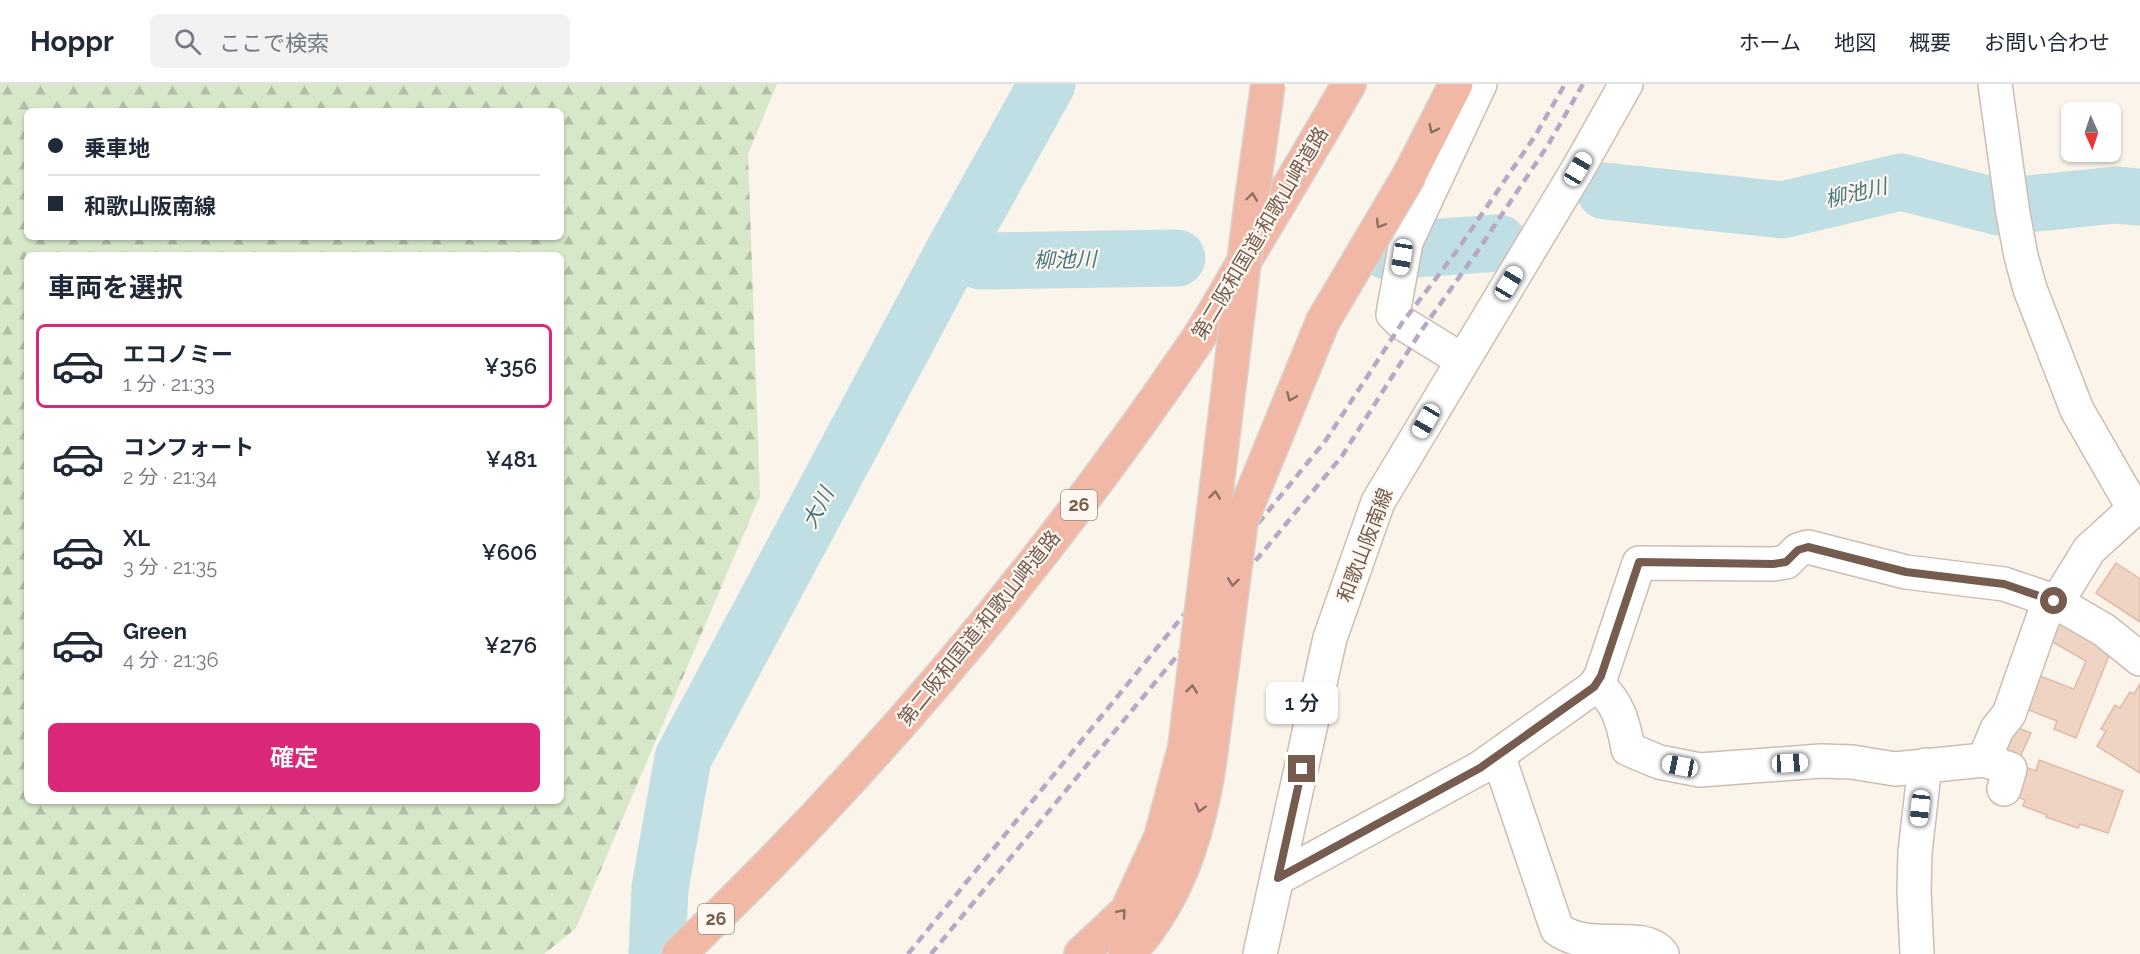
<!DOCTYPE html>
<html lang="ja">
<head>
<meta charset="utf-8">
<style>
	body { margin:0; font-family:Raleway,"Noto Sans JP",sans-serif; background:#f2f2f3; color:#1f2937; height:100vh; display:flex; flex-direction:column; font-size:22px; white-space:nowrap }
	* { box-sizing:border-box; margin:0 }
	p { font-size:20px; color:#747a83 }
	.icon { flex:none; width:33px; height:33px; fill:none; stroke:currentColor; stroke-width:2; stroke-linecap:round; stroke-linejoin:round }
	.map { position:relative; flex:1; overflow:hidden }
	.panel { position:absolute; left:24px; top:168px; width:540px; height:552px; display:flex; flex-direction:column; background:#fff; border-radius:9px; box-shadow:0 2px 4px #0004 }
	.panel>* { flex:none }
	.hud { position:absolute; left:24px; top:24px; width:540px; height:132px; border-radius:9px; box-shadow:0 2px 4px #0004; display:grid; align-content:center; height:132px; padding:0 24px; background:#fff }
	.needle { width:39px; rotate:177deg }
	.fabs { position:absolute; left:2061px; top:18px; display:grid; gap:12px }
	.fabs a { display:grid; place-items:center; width:60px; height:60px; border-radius:9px; background:#fff; box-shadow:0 2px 4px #0004; font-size:30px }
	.end { position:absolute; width:27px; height:27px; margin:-14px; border:8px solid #755c4f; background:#fff; box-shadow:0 0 0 3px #fff }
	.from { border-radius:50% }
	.bubble { position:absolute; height:42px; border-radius:9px; background:#fff; box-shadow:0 2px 4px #0004; font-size:20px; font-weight:600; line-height:42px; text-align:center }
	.car { position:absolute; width:18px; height:36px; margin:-18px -9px; border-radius:8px; box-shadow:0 0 4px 2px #0007; background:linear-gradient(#fff 24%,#345 0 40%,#fff 0 76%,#345 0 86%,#fff 0) }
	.hud b { display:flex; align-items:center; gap:21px; height:57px; font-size:22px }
	.hud b+b { border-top:2px solid #e0e1e3 }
	.hud i { width:15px; height:15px; background:#1f2937 }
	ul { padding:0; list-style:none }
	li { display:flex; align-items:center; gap:18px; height:84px; margin:0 12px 9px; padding:0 12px; border:3px solid transparent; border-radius:9px }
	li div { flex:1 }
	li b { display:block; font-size:22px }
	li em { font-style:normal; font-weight:600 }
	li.current { border-color:#db2777 }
	li>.icon { width:54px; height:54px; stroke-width:1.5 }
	h2 { padding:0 24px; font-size:27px; line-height:72px }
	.cta { display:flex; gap:12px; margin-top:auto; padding:12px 24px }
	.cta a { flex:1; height:69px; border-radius:9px; background:#db2777; color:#fff; font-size:24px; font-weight:600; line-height:69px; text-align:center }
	header { display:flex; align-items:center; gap:36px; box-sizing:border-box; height:84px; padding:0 30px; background:#fff; border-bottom:2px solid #e0e1e3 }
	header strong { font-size:28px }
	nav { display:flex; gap:33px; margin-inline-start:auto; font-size:21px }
	.search { width:420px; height:54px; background:#f2f2f3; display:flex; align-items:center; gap:15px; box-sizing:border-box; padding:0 21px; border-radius:9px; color:#747a83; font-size:22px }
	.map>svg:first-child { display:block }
	.forest { fill:url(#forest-firs); fill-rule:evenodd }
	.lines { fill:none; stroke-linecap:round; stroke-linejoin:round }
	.river { stroke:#bfdfe4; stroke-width:57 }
	.building { fill:#efd4c4; stroke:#e0bba5; stroke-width:1.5 }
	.minor-casing { stroke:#cdbcb0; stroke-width:36 }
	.secondary-casing { stroke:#cfbdae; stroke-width:36 }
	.motorway-casing { stroke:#d8d1ce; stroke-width:36 }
	.minor { stroke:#fff; stroke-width:33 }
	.secondary { stroke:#fff; stroke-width:33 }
	.motorway { stroke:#f1b8a6; stroke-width:33 }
	.rail { stroke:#b7a8c5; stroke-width:4.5; stroke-dasharray:9 6; stroke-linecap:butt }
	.motorway-bridge-casing { stroke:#d8d1ce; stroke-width:36; stroke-linecap:butt }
	.motorway-bridge { stroke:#f1b8a6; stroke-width:33 }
	.oneway { stroke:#8e6e60 }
	.route { stroke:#755c4f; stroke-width:8 }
	.labels { text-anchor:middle; stroke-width:4.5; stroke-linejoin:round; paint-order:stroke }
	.shield { fill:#fef8f0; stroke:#9e8b7f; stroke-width:1.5 }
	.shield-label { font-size:18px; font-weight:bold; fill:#755c4f }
	.street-label { font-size:20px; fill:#755c4f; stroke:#fef8f0 }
	.water-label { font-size:21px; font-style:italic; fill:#47777f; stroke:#fef8f0 }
</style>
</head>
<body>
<header>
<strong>Hoppr</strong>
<div class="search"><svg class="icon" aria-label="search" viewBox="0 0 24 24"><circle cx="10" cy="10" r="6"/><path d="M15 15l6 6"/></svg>ここで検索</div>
<nav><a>ホーム</a><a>地図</a><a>概要</a><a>お問い合わせ</a></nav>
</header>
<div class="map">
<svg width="2140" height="870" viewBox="0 0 2140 870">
	<defs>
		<pattern id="forest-firs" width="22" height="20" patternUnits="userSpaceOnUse" patternTransform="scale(1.5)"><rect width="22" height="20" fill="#d6e8c9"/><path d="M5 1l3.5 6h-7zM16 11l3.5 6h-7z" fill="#b2bfa6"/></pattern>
	</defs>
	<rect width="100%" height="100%" fill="#fbf4ea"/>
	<path class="forest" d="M0,0H777L748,70L760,412L576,844L544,870H0ZM27,27H561V153H27ZM27,171H561V717H27Z"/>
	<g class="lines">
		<path class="river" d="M1605,107L1782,126L1901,98L1999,123L2115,111L2140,113
			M954,167L980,177L1177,174
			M1387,167L1499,159
			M657,870L660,804L683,674L954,167L1047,0"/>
	</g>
	<path class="building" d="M2116,479L2140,495V538L2096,509Z
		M2052,529L2114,559L2076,654L2054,645L2057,637L2016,621L2029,588L2074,605L2086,577L2051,557Z
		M2140,600V689L2097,662L2106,647L2101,645L2115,621L2120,624L2130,608L2134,610Z
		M2005,639L2031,649L2016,682L1991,671Z
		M2039,676L2123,707L2108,749L2080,740L2078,744L2046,733L2047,731L2023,722L2025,716L2010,710L2020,681L2036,687Z"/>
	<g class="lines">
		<g class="minor-casing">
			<path id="minor" d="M1462,276L1402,239L1393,230L1406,158L1480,0
				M1597,599C1618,620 1623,636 1628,665L1659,678L1700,686L1821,677L1852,678L1895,685L1984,676L2010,685L2004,705
				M1498,671L1557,845C1591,870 1644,845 1662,870
				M1984,676L1997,645L2009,630L2043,534L2054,517L2062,510L2089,466L2134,425L2077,326L2030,205L2021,172L2013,130L1995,0
				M1278,794L1480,684L1594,603L1601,592L1639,479L1773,480L1786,478L1798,466L1808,463L1906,488L2004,500L2054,517L2104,546L2140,575
				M1917,870L1914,807L1915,768L1925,681"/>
		</g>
		<g class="secondary-casing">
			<path id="secondary" d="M1260,870L1330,554L1378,418L1578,85L1626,0"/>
		</g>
		<g class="motorway-casing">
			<path id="motorway" d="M1410,90L1456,0
				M679,870C872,686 1043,482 1193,262C1211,236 1226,208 1242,181C1278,121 1314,61 1349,0
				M1081,870L1127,827L1161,753L1185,663
				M1126,870C1132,864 1140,857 1145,850C1184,799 1203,729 1211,666"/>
		</g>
		<use href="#minor" class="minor"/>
		<use href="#secondary" class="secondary"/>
		<use href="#motorway" class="motorway"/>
		<path class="rail" d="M908,870L1326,356L1402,239L1456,168L1535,52L1565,0
			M931,870L1342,372L1419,250L1477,168L1548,61L1583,0"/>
		<g class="motorway-bridge-casing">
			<path id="motorway-bridge" d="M1185,663L1251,121L1268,0
				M1211,666L1241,437L1323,237L1410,90"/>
		</g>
		<use href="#motorway-bridge" class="motorway-bridge"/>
	</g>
	<defs><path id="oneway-chevron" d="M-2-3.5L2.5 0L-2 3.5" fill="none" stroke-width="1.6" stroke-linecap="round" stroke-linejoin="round" transform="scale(1.5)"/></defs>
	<g class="oneway">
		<use href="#oneway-chevron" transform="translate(1433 45) rotate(117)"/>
		<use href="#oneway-chevron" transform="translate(1252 113) rotate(-82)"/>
		<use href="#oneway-chevron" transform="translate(1380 140) rotate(121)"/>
		<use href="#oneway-chevron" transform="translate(1291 313) rotate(113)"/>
		<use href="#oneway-chevron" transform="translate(1215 411) rotate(-83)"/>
		<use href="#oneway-chevron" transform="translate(1233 498) rotate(97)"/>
		<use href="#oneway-chevron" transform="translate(1192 605) rotate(-83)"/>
		<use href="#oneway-chevron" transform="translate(1200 724) rotate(106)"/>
		<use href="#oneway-chevron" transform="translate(1122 829) rotate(-50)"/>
	</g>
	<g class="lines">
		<path class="route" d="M1302,685L1278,794L1480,684L1594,603L1601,592L1639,478L1773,480L1786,478L1798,466L1808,463L1906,488L2004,500L2054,517"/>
	</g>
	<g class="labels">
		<g class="shield">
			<rect x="1061" y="406" width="36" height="30" rx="4.5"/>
			<rect x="698" y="820" width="36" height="30" rx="4.5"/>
		</g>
		<g class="shield-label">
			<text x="1079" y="427">26</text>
			<text x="716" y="841">26</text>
		</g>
		<g class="street-label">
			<text transform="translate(1260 149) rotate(-59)" y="7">第二阪和国道;和歌山岬道路</text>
			<text transform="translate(1365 461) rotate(-69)" y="7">和歌山阪南線</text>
			<text transform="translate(979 544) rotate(-51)" y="7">第二阪和国道;和歌山岬道路</text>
		</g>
		<g class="water-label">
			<text transform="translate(1856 109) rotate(-13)" y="7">柳池川</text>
			<text transform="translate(1065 176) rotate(-1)" y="7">柳池川</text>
			<text transform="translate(818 424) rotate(-62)" y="7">大川</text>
		</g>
	</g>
</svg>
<div class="fabs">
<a><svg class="needle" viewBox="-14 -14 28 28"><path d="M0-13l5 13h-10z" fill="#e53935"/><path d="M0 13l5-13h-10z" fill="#747a83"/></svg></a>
</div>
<i class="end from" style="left:2054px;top:517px"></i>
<i class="end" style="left:1302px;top:685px"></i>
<div class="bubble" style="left:1266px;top:598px;width:72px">1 分</div>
<i class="car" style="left:1578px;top:85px;rotate:30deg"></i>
<i class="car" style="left:1402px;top:173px;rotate:189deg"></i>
<i class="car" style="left:1509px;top:199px;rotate:31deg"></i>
<i class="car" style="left:1426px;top:337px;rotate:210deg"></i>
<i class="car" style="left:1790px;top:679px;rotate:87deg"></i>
<i class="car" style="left:1680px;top:682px;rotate:281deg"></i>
<i class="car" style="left:1920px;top:724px;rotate:186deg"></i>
<div class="hud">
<b><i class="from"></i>乗車地</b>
<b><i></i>和歌山阪南線</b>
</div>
<section class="panel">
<h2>車両を選択</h2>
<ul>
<li class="current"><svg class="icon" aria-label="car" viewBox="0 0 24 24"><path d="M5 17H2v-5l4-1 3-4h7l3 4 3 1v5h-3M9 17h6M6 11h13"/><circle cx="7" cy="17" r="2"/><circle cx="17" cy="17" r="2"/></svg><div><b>エコノミー</b><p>1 分 · 21:33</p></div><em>¥356</em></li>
<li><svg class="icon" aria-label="car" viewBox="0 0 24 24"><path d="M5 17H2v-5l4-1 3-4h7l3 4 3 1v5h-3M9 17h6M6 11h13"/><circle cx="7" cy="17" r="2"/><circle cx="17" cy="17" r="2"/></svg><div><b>コンフォート</b><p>2 分 · 21:34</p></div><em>¥481</em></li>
<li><svg class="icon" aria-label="car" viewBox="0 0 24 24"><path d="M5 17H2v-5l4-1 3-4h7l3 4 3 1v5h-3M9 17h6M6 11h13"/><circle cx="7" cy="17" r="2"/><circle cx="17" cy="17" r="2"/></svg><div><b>XL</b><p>3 分 · 21:35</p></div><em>¥606</em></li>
<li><svg class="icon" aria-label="car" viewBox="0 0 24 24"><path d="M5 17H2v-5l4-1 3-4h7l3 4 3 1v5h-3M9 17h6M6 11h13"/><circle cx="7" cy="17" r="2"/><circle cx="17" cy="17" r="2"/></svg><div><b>Green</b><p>4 分 · 21:36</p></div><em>¥276</em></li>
</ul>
<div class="cta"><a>確定</a></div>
</section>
</div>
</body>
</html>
